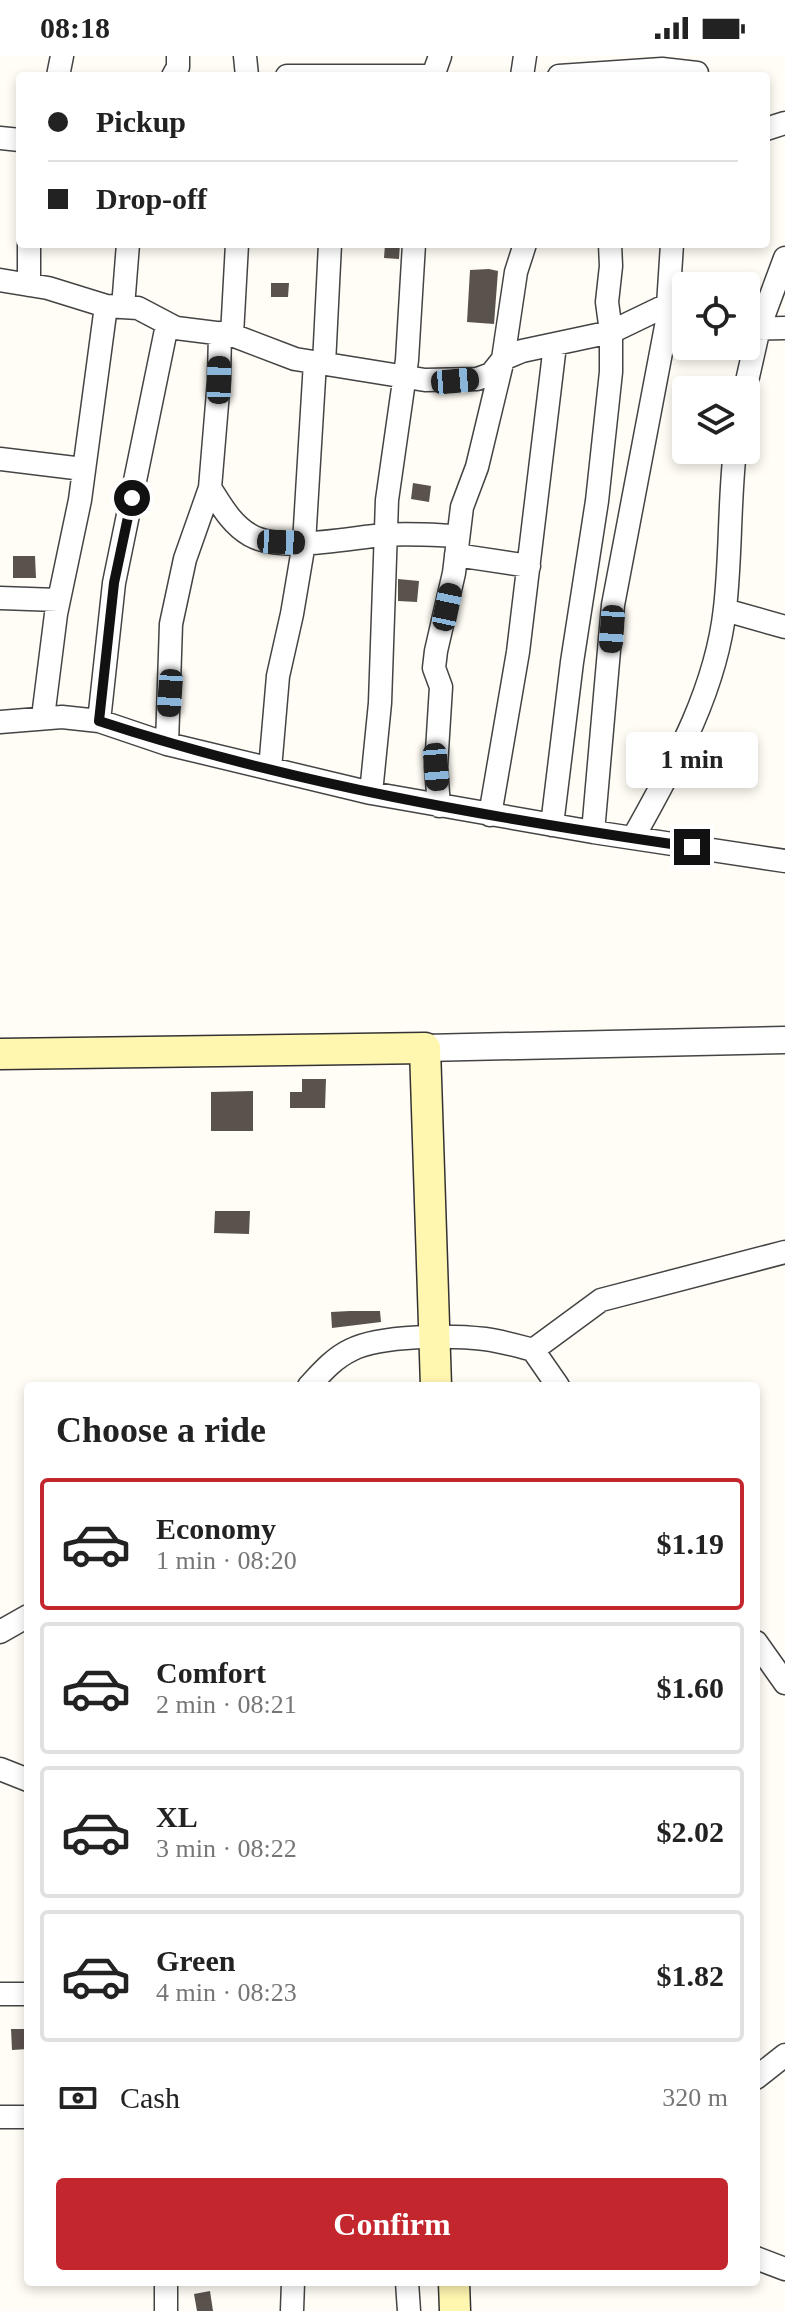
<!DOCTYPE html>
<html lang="en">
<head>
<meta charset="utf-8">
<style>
	body { margin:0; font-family:Georgia,serif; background:#f6f6f6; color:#222; height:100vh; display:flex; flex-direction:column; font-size:30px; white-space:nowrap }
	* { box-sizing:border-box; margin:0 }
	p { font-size:26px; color:#767676 }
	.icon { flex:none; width:44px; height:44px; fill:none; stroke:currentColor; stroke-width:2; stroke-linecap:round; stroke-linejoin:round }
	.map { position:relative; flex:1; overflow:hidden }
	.sheet { position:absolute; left:24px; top:1326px; width:736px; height:904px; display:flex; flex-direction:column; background:#fff; border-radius:8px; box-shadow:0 4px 12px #0003 }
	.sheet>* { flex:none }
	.guide { position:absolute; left:16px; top:16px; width:754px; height:176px; border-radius:8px; box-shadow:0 4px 12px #0003; display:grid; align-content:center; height:176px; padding:0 32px; background:#fff }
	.tools { position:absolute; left:672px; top:216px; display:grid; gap:16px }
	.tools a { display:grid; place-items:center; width:88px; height:88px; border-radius:8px; background:#fff; box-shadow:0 4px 12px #0003; font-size:40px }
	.end { position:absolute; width:36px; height:36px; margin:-18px; border:10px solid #111; background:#fff; box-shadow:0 0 0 4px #fff }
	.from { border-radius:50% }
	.bubble { position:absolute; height:56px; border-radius:8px; background:#fff; box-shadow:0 4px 12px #0003; font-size:26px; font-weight:700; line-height:56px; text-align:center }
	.car { position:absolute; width:24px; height:48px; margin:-24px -12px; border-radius:10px; box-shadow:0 0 6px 2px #0007; background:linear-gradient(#222 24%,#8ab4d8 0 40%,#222 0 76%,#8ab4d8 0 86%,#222 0) }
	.guide b { display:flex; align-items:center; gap:28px; height:76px; font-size:30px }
	.guide b+b { border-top:2px solid #e0e0e0 }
	.guide i { width:20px; height:20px; background:#222 }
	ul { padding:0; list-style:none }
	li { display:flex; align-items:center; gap:24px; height:132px; margin:0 16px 12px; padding:0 16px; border:4px solid #e0e0e0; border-radius:8px }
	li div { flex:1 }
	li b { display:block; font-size:30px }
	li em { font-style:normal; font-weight:700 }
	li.active { border-color:#c4262e }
	li>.icon { width:72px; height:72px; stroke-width:1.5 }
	h2 { padding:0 32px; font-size:36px; line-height:96px }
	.pay { display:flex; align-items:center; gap:20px; height:88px; padding:0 32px; font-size:30px }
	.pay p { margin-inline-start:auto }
	.action { display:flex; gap:16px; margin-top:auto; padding:16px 32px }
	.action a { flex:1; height:92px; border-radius:8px; background:#c4262e; color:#fff; font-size:32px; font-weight:700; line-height:92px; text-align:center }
	.status { display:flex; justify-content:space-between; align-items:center; height:56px; padding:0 40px; background:#fff; direction:ltr }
	.status svg { height:22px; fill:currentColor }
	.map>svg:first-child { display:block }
	.building { fill:#5a524d }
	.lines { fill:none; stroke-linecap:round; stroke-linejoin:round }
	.minor-casing { stroke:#444; stroke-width:25 }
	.tertiary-casing { stroke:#444; stroke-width:29 }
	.secondary-casing { stroke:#333; stroke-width:33 }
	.minor { stroke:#fff; stroke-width:22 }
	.tertiary { stroke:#fff; stroke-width:26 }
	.secondary { stroke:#fff6b0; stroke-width:30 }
	.route { stroke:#111; stroke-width:10 }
</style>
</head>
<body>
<div class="status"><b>08:18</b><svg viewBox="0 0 49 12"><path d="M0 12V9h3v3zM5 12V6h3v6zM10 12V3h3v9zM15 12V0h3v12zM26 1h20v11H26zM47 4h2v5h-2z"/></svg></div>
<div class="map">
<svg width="785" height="2255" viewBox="0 0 785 2255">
	<rect width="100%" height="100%" fill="#fffdf5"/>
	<path class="building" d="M385,188H400L399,203L384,202Z
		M489,213L498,215L494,268L467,266L470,214Z
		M271,227H289L288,241H271Z
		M413,427L431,430L429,446L411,443Z
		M13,500H35L36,522H13Z
		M398,523L419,525L417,546L398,545Z
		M302,1023H326L325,1052H290V1036H302Z
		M253,1035V1075H211V1036Z
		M215,1155H250L249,1178L214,1177Z
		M350,1255H380L381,1266L332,1272L331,1256Z
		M11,1973H28V1993L12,1994Z
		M210,2235L213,2255H197L194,2238Z"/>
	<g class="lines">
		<g class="minor-casing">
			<path id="minor" d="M245,0L247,20
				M58,20L62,0
				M173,20L178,11V0
				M287,20H433
				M433,20L440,0
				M522,20L525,0
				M559,20L662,13L697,17
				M766,73L785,67
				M0,82L20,84
				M0,224L48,232L106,250L138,252L176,272L232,279L295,303L425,324L477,323L491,318L503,303L522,295L611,276L667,249
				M29,229V188
				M123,251L128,188
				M747,273L785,272
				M232,279L237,188
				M324,308L330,188
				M745,334L759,272L785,202
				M0,403L83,413
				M210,432C221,449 231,468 250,479C281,497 348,482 383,479C407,477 433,479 457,480
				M456,499L529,510
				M0,542L58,544
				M725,554L785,571
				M43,661L56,558L80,444L106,250
				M99,665L114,527L167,269
				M0,666L62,661L99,665L167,688L371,737L593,776L785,805
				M167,688L171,568L185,503L210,432L219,324L220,277
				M270,713L278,620L292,558L304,487L315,306
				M371,737L380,647L387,444L407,304L414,188
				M439,750L436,711L441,631L434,612L436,595L454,517L462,451L477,411L503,303L516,216L525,188
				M490,759L518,596L555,289
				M552,769L572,606L597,445L611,316V276L607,246L611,210L610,188
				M593,776L613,549L667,265L672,188
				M633,782C673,710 716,636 725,552C731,500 729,447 735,394
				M533,1294L601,1244L785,1196
				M309,1330C322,1316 334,1302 351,1294C380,1279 452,1279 485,1283C501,1285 518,1290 533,1294L558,1330
				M0,1576L28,1560
				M756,1586L785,1627
				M0,1713L28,1724
				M0,1938H28
				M756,2022L785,1999
				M0,2061H28
				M756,2202L785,2213
				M166,2226V2255
				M407,2226L409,2255
				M292,2255L293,2226"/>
		</g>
		<g class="tertiary-casing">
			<path id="tertiary" d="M425,992L785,984"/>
		</g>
		<g class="secondary-casing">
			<path id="secondary" d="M0,998L425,992L436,1330
				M454,2226L455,2255"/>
		</g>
		<use href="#minor" class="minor"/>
		<use href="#tertiary" class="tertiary"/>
		<use href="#secondary" class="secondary"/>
	</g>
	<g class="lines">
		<path class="route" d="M132,442L114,527L99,665C291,728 492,762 692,791"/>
	</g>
</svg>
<div class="tools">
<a><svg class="icon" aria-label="locate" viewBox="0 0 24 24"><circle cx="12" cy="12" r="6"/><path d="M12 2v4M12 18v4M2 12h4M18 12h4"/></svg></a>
<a><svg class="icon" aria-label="layers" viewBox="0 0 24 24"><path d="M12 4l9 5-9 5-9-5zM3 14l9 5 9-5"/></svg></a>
</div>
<i class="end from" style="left:132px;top:442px"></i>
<i class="end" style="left:692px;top:791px"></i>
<div class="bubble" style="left:626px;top:676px;width:132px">1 min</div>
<i class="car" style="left:219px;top:324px;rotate:1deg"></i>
<i class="car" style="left:455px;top:325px;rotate:85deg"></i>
<i class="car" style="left:281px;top:486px;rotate:92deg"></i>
<i class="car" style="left:447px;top:551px;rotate:12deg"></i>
<i class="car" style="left:612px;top:573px;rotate:184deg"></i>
<i class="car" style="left:170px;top:637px;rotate:184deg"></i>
<i class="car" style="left:436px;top:711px;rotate:175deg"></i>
<div class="guide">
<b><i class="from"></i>Pickup</b>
<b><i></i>Drop-off</b>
</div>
<section class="sheet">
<h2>Choose a ride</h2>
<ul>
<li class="active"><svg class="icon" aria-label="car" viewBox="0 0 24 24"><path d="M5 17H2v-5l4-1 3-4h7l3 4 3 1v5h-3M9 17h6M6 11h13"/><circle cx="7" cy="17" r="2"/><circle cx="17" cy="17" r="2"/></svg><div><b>Economy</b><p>1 min · 08:20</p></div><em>$1.19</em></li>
<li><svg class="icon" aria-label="car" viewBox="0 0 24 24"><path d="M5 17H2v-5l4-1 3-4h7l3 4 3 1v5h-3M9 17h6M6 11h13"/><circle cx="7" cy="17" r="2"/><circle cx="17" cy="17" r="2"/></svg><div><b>Comfort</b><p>2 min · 08:21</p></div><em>$1.60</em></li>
<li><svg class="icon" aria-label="car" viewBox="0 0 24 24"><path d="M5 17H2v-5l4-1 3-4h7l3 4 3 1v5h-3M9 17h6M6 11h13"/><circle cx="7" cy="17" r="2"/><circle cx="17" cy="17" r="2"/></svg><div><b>XL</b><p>3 min · 08:22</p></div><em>$2.02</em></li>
<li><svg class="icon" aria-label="car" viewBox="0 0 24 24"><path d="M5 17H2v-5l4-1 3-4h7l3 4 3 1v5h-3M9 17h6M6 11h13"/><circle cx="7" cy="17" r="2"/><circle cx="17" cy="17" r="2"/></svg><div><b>Green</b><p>4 min · 08:23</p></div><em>$1.82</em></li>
</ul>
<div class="pay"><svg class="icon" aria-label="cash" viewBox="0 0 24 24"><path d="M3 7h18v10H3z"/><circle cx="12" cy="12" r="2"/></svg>Cash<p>320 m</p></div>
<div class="action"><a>Confirm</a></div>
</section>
</div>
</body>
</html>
